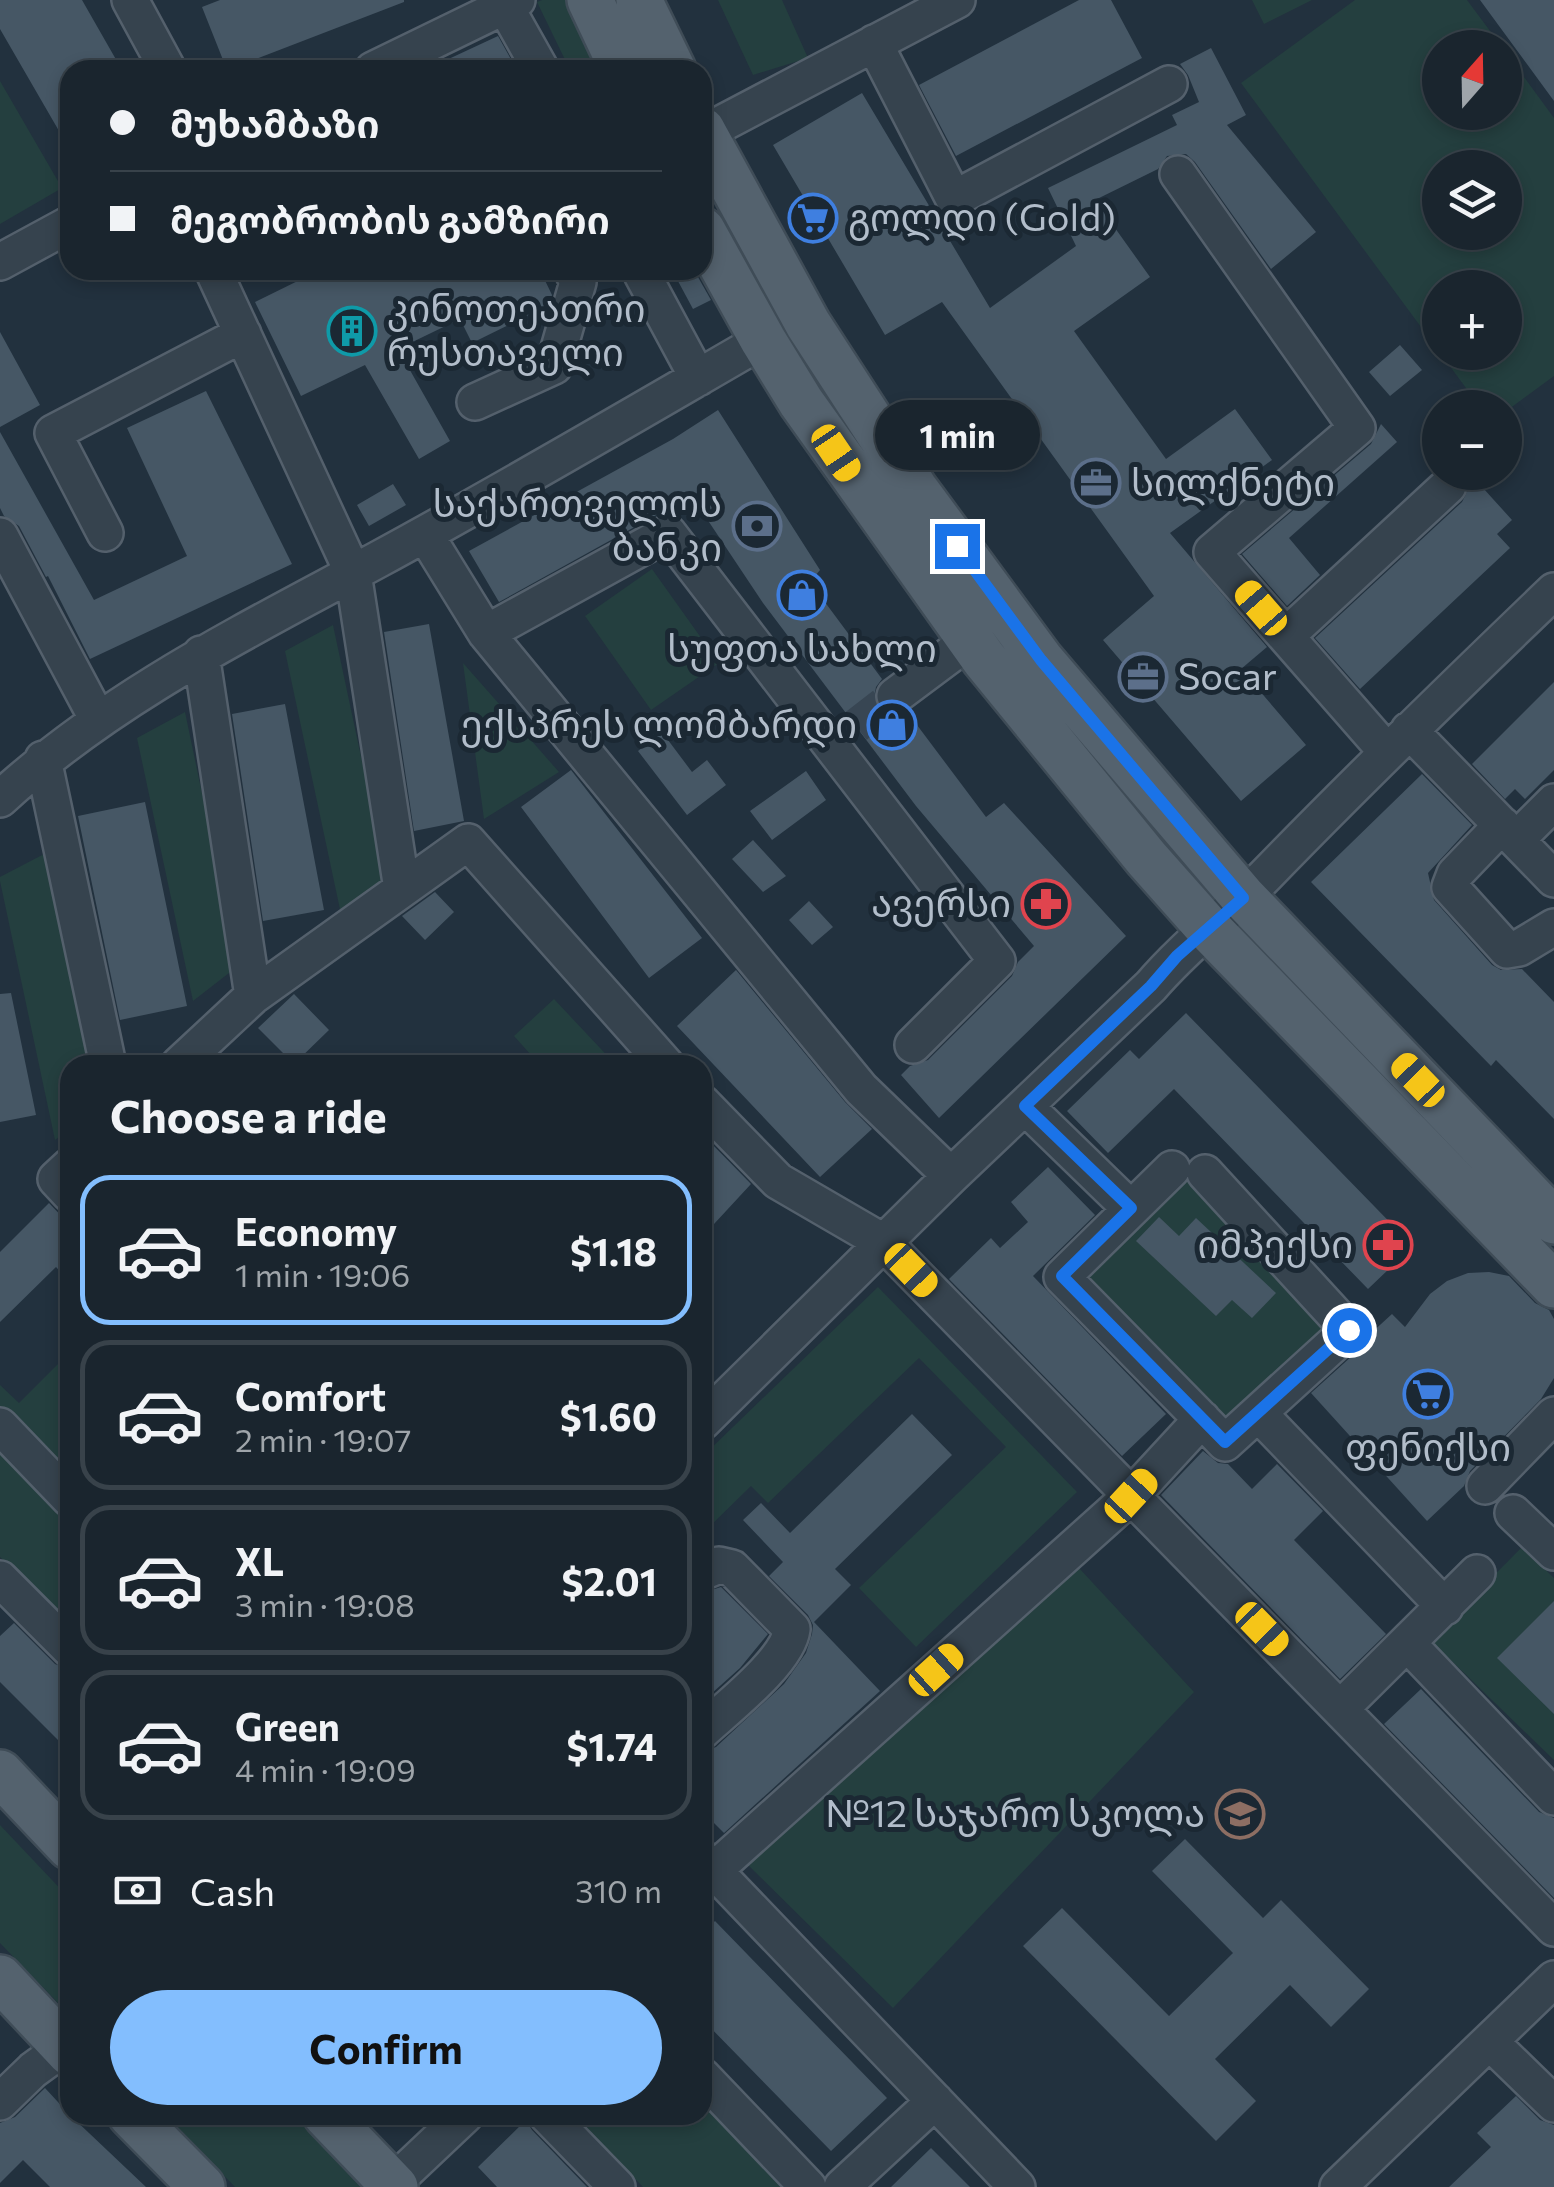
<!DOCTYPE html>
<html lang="en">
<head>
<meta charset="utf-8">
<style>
	body { margin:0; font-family:Commissioner,"Noto Sans Georgian",sans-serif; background:#232d36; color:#f1f3f6; height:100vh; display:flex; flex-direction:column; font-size:38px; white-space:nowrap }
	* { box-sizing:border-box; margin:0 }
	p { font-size:32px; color:#9fa5aa }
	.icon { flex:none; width:55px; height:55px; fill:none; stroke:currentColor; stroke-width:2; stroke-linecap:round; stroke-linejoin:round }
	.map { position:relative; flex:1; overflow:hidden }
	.drawer { position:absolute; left:60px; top:1055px; width:652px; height:1070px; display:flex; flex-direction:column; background:#1a252e; border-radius:30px; box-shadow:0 5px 15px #0003,0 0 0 2px #38424a }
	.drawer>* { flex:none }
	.top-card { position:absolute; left:60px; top:60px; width:652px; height:220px; border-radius:30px; box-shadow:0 5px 15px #0003,0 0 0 2px #38424a; display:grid; align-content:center; height:220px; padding:0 50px; background:#1a252e }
	.needle { width:65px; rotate:20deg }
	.buttons { position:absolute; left:1422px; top:30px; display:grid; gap:20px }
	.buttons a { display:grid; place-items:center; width:100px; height:100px; border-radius:50%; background:#1a252e; box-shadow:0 5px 15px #0003,0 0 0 2px #38424a; font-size:50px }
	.end { position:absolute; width:45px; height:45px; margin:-22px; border:12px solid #1a73e8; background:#fff; box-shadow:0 0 0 5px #fff }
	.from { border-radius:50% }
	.bubble { position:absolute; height:70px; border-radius:35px; background:#1a252e; box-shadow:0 5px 15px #0003,0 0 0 2px #38424a; font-size:32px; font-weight:700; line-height:70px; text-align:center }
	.car { position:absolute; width:30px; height:60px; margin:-30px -15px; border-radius:12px; box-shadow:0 0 8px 2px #0007; background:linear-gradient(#f5c518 24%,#345 0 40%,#f5c518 0 76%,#345 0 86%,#f5c518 0) }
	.top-card b { display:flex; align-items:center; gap:35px; height:95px; font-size:38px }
	.top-card b+b { border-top:2px solid #38424a }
	.top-card i { width:25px; height:25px; background:#f1f3f6 }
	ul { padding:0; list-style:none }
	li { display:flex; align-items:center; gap:30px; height:150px; margin:0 20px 15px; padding:0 30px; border:5px solid #38424a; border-radius:30px }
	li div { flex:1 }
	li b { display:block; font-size:38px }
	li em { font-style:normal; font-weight:700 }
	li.active { border-color:#83befe }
	li>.icon { width:90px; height:90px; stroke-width:1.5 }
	h2 { padding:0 50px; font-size:45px; line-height:120px }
	.pay { display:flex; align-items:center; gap:25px; height:110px; padding:0 50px; font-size:38px }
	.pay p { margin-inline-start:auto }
	.cta { display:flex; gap:20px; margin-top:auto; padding:20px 50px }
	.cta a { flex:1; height:115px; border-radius:60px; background:#83befe; color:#111; font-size:40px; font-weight:700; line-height:115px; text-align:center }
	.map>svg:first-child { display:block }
	.green { fill:#243f3f; fill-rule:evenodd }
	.building { fill:#465765 }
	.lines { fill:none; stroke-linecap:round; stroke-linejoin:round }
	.minor-tunnel { stroke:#384653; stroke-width:35; stroke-dasharray:35 18; stroke-linecap:butt }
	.minor-casing { stroke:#54606c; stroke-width:40 }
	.major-casing { stroke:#3f4c57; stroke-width:50 }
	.minor { stroke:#36434e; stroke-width:35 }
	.major { stroke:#54626e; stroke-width:45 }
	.route { stroke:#1a73e8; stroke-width:12 }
	.labels { text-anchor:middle; stroke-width:10; stroke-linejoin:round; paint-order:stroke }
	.poi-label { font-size:38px; fill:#b2bdca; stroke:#1b2833; text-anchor:end }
</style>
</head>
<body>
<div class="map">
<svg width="1554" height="2187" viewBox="0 0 1554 2187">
	<rect width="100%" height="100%" fill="#22313e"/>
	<path class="green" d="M542,0H579L613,70H570L537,2Z
		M718,0H782L808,58L753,75Z
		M1252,0H1312L1264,24Z
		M1355,0H1467L1502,47L1440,48V112H1505V51L1554,118V376L1505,412V408L1480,407L1241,83ZM1440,168H1505V232H1440ZM1440,288H1505V352H1440Z
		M0,81L62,188L0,224Z
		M652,569L719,663L651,710L585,616Z
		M333,625L387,879L341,914L285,651Z
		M463,663L559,772L484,819Z
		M185,712L238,966L193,1001L137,738Z
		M48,852L92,1065H70V1129L55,1140L0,881V877Z
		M554,999L616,1065H540L514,1036Z
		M1185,1175L1330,1321L1227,1424L1081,1278Z
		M878,1287L1077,1492L916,1647L859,1588L1006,1447L919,1358L768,1503L751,1486L703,1533V1456Z
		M70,1352V1460L66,1465L70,1470V1625L0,1557V1385L19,1403Z
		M1522,1547L1554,1578V1760L1430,1640Z
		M1079,1568L1194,1692L893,2008L746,1863Z
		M0,1825L70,1899V1995L60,2005L0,1943Z
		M703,2098L789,2187H643L573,2115H702Z
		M165,2115H296L366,2187H235Z"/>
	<path class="building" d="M0,0H82L122,70H70V150L0,29Z
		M220,0H404V2L227,70L202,7Z
		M1079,0H1111L1142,58L956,156L919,85Z
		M1480,0H1554V101Z
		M498,36L517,70H425Z
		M1211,48L1246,115L1227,125L1316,232L1271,269L1195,162L1186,154L1167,156L1158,169L1095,200L1150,277L1074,331L1166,459L1235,409L1272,460L1170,533L1267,647L1241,669L1306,745L1241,801L1103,640L1154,596L942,302L885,335L773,145L862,93L990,308L1076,246L1048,188L1177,125L1172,115L1199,102L1188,75L1180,64Z
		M320,270H540L552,295L549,305L472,343L460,319L398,349L450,441L419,459L365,365L301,396L255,302Z
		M672,270H694L711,300L693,309Z
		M0,332L40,405L0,427Z
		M1400,345L1422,370L1390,396L1369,372Z
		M206,391L292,564L90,659L48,576L46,577L19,526L4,516L0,508V432L94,600L187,556L127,428Z
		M718,410L820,570L810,582L882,679L876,687L874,698L879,709L897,717L908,713L986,817L1004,803L1126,936L939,1118L901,1075L910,1066L928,1060L1012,976L1018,962L1034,946L916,806L763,603L695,501L673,513L658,514L499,602L469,551L673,439Z
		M1381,424L1397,442L1289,538L1320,575L1287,606L1242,554L1371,444Z
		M1474,478L1512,520L1497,534L1510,548L1360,689L1315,638L1462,502Z
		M393,484L406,505L369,526L357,505Z
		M429,624L464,821L414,831L384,632Z
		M1554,682V770L1525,799L1515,789L1505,799L1472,764Z
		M285,704L324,910L263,921L232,714Z
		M662,732L692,772L707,760L726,785L687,815L638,751Z
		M571,770L702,938L649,978L521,807Z
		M806,771L826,800L772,840L750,811Z
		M1422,774L1472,825L1428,873L1434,900L1492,965L1501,970L1522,969L1554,1002V1119L1496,1060L1491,1066L1311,882Z
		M145,802L187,1006L120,1020L78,816Z
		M753,840L786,876L763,892L732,859Z
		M435,892L454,912L425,940L402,916Z
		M809,901L833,927L812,945L789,920Z
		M736,970L845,1102L872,1129L820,1177L677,1026Z
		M11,993L36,1115L0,1122V994Z
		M294,994L329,1030L294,1064L258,1028Z
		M1186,1013L1413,1246L1368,1289L1174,1089L1108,1153L1067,1111L1130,1050L1139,1059Z
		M711,1143L751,1184L702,1237V1153Z
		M1048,1167L1095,1215L1033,1276L1166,1414L1122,1456L949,1279L991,1238L1000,1248L1028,1222L1011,1202Z
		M49,1203L70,1225V1282L56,1267L0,1322V1252Z
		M1159,1217L1179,1236L1196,1218L1276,1293L1252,1318L1232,1300L1216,1316L1136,1241Z
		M1489,1272L1509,1276L1535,1303L1549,1310L1554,1319V1378L1541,1399L1470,1471L1464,1486L1427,1521L1311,1393L1363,1346L1369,1335L1392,1314L1405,1327L1430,1294L1447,1281L1468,1273Z
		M912,1414L952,1455L835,1569L851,1585L814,1622L880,1691L724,1833L702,1811V1752L716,1747L784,1684L806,1653L812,1634L813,1625L808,1615L769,1576L783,1562L743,1520L761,1503L790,1533Z
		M1203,1451L1218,1463L1228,1464L1252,1489L1277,1464L1323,1511L1294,1540L1386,1634L1340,1679L1161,1495Z
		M721,1587L768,1634L740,1668L702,1702V1622L714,1610L702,1599V1593Z
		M1554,1601V1714L1497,1658Z
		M14,1623L55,1664L70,1670V1752L0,1682V1636Z
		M1421,1689L1539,1812L1554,1818V1898L1384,1724Z
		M1185,1839L1263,1918L1281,1900L1369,1989L1331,2027L1290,1985L1215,2059L1256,2101L1216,2141L1023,1946L1062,1908L1169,2016L1233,1953L1152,1871Z
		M715,1921L887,2098L831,2151L702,2019V1934Z
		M45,2088L70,2115L146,2187H50L23,2160L0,2183V2123L15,2117Z
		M1516,2096L1540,2120L1554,2125V2187H1449L1491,2147L1477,2133Z
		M526,2120L532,2130L587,2187H497L478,2167Z
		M931,2148L970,2187H891Z"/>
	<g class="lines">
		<path class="minor-tunnel" d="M856,726L895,696"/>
		<g class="minor-casing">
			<path id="minor" d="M130,0L168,70
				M505,6L541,70
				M874,43L954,199L1169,84
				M373,70L517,0
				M704,133L957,0
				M1178,174L1357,428L1212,552L1387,752
				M0,262L70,224
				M213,270L353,573L402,889
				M642,274L698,378
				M475,402L554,366L578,282L572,270
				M105,533L53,433L243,334
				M425,534L486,633L861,1089L951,1176
				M0,536L97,718
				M486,633L668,533L997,961L913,1045
				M1286,636L1448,486
				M201,654L253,996
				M895,696L970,640
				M1409,730L1554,879
				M43,759L108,1065
				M0,799C112,696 246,631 379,559C508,489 635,414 763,340
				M1502,825L1455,874L1450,887L1507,950L1519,948L1554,927
				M1516,840L1554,802
				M179,1065L253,996L468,842L666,1065
				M702,1103L778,1181L883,1242L1554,1928
				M1025,1106L1131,1209
				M70,1166L56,1179L70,1194
				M1172,1169L1062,1277L1225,1443L1349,1330L1205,1173
				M1258,1413L1445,1607
				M702,1422L951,1176L1151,986C1186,945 1229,913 1266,875C1360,778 1457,684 1554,591
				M0,1426L70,1499
				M1485,1486L1554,1415
				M1513,1513L1554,1552
				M702,1572L719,1565L732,1568L792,1629C788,1661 727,1708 702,1731
				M0,1579L70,1649
				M1408,1644L1554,1797
				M1340,1709L1477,1573
				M702,1858L1017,2187
				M702,1881L1131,1496L1202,1419
				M1490,2042L1554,2104
				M702,2076L808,2187
				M0,2102L33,2070L70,2043
				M547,2115L617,2187
				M392,2184L465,2115
				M842,2187L935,2101
				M1338,2187L1554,1979"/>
		</g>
		<g class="major-casing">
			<path id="major" d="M590,0L623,70
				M639,0L673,70
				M702,130L808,324L915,489L1041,660L1243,897L1554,1221
				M702,230L763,340L801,402L984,659L1147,859L1210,930L1554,1285
				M0,1773L70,1847
				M0,1978L70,2053
				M131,2115L202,2187
				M326,2115L395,2187"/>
		</g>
		<use href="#minor" class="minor"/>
		<use href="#major" class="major"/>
	</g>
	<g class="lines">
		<path class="route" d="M957,546L1041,660L1243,898L1177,956L1151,986L1025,1106L1131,1208L1062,1276L1225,1442L1349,1330"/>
	</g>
	<defs>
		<g id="supermarket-ring" transform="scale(2.5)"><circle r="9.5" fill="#1b2833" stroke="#3f7fe0" stroke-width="1.5"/><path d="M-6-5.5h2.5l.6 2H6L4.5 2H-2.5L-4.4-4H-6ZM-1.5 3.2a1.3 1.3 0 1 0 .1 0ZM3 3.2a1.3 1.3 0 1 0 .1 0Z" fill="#3f7fe0"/></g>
		<g id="building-ring" transform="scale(2.5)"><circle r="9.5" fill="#1b2833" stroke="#0f9aa8" stroke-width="1.5"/><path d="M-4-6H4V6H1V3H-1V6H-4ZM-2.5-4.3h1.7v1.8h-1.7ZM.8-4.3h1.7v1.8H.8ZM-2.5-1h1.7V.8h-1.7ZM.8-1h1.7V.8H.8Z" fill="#0f9aa8"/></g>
		<g id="office-ring" transform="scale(2.5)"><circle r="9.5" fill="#1b2833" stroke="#5c6f8a" stroke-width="1.5"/><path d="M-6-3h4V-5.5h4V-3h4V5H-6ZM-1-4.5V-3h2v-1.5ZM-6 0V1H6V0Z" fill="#5c6f8a"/></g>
		<g id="bank-ring" transform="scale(2.5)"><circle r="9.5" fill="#1b2833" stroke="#5c6f8a" stroke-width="1.5"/><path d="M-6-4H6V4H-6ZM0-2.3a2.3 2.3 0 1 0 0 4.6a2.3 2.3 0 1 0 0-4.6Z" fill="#5c6f8a"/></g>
		<g id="shop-ring" transform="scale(2.5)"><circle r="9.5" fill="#1b2833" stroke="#3f7fe0" stroke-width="1.5"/><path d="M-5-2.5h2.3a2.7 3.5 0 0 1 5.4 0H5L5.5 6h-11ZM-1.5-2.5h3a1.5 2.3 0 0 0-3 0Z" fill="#3f7fe0"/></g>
		<g id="pharmacy-ring" transform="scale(2.5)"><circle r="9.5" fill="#1b2833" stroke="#e0444e" stroke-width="1.5"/><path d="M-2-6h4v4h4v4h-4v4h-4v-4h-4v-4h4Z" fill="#e0444e"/></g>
		<g id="school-ring" transform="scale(2.5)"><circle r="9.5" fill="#1b2833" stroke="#8d6e63" stroke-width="1.5"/><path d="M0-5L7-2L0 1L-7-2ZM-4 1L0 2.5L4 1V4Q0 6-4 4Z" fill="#8d6e63"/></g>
	</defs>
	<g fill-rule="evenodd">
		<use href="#supermarket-ring" x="813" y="218"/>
		<use href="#building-ring" x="352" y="331"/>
		<use href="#office-ring" x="1096" y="483"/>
		<use href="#bank-ring" x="757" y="526"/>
		<use href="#shop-ring" x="802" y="595"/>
		<use href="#office-ring" x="1143" y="677"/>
		<use href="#shop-ring" x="892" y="725"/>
		<use href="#pharmacy-ring" x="1046" y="904"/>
		<use href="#pharmacy-ring" x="1388" y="1245"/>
		<use href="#supermarket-ring" x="1428" y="1394"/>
		<use href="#school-ring" x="1240" y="1814"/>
	</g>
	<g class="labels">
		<g class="poi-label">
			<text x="848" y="231" text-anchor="start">გოლდი (Gold)</text>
			<text x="387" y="322" text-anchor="start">კინოთეათრი<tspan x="387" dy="44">რუსთაველი</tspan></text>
			<text x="1131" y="496" text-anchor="start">სილქნეტი</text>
			<text x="722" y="517">საქართველოს<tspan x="722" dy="44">ბანკი</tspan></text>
			<text x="802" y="662" text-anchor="middle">სუფთა სახლი</text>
			<text x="1178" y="690" text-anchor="start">Socar</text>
			<text x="857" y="738">ექსპრეს ლომბარდი</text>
			<text x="1011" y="917">ავერსი</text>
			<text x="1353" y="1258">იმპექსი</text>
			<text x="1428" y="1461" text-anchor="middle">ფენიქსი</text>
			<text x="1205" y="1827">№12 საჯარო სკოლა</text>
		</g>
	</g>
</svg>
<div class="buttons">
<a><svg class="needle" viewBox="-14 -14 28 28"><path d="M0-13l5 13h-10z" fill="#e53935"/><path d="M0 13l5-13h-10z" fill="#9fa5aa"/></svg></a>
<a><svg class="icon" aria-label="layers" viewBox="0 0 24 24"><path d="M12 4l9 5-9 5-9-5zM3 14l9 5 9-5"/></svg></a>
<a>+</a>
<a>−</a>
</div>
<i class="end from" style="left:1349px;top:1330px"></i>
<i class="end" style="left:957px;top:546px"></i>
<div class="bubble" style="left:875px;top:400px;width:165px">1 min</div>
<i class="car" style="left:836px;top:453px;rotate:146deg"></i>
<i class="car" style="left:1261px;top:608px;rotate:319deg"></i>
<i class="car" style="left:1418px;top:1080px;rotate:316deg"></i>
<i class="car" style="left:911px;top:1270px;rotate:136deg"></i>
<i class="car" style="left:1131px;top:1496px;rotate:43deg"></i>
<i class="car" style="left:1262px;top:1629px;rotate:136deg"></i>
<i class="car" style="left:936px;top:1670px;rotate:48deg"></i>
<div class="top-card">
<b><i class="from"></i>მუხამბაზი</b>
<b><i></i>მეგობრობის გამზირი</b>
</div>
<section class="drawer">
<h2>Choose a ride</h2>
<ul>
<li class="active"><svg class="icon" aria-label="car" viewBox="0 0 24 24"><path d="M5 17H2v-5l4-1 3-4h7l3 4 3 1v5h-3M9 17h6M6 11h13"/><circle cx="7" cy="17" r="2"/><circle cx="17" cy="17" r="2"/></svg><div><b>Economy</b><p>1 min · 19:06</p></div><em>$1.18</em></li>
<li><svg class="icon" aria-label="car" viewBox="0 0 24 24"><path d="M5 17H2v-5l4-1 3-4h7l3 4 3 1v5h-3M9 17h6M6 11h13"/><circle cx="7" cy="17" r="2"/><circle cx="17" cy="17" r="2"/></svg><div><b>Comfort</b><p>2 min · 19:07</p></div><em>$1.60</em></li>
<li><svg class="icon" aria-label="car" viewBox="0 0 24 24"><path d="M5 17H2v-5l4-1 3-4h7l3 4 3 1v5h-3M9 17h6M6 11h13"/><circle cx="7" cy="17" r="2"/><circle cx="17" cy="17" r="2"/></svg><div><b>XL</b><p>3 min · 19:08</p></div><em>$2.01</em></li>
<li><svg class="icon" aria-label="car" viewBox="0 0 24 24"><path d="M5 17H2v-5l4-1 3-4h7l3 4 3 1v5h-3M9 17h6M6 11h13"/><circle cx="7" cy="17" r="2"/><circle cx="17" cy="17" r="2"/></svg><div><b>Green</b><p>4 min · 19:09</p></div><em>$1.74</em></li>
</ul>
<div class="pay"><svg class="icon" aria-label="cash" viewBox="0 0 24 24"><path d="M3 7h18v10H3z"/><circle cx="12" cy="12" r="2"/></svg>Cash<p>310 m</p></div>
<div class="cta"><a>Confirm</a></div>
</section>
</div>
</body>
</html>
